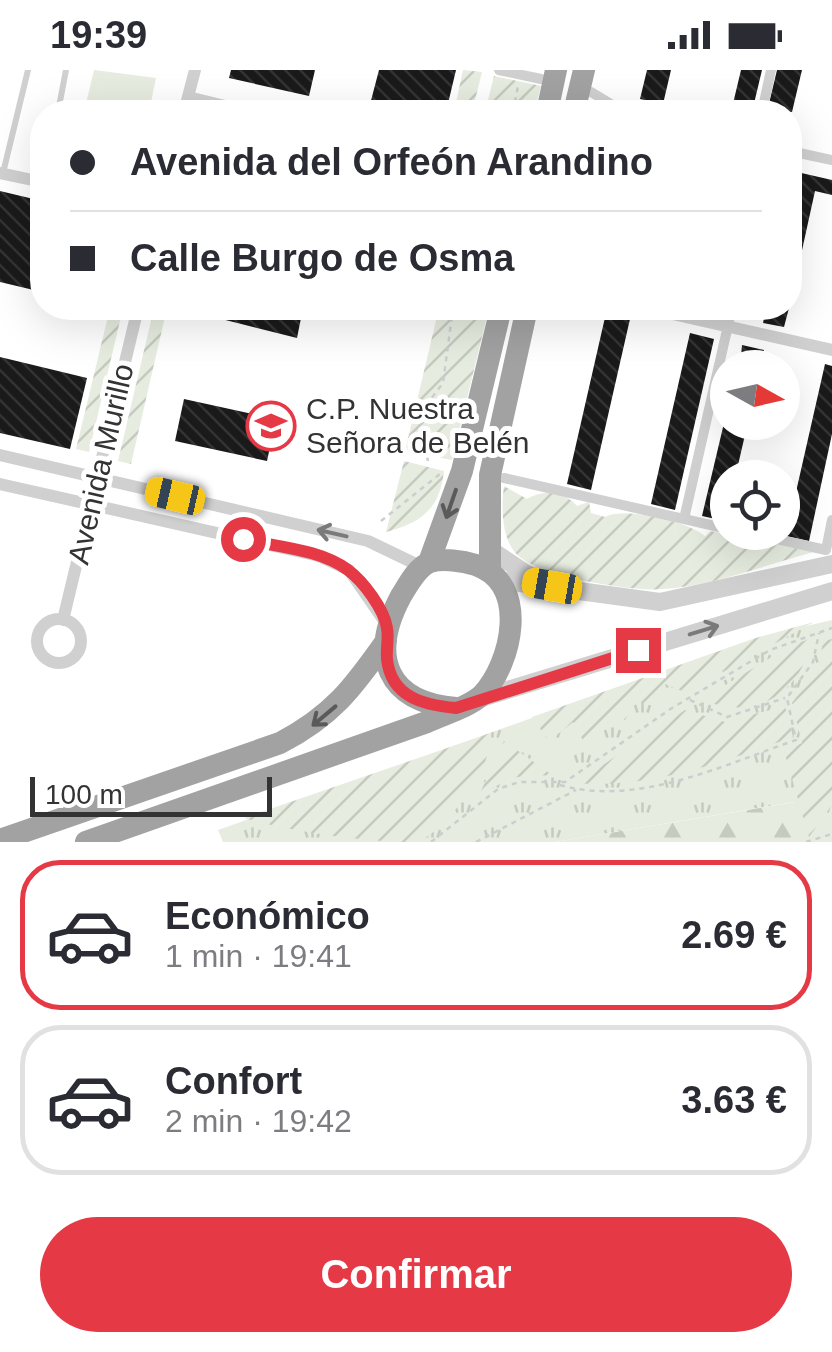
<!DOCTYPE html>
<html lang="es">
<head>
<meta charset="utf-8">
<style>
	body { margin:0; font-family:Helvetica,sans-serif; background:#f2f2f3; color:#2b2b33; height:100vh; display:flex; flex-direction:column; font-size:38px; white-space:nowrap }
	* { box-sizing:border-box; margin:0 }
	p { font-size:32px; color:#7c7c81 }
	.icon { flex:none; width:55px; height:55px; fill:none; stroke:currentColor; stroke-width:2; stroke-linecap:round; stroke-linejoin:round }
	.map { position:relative; height:772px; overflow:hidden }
	.panel { display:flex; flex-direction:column; background:#fff; flex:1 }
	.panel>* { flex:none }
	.top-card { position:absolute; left:30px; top:30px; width:772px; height:220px; border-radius:40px; box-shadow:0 10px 40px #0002; display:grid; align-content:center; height:220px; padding:0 40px; background:#fff }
	.needle { width:65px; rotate:98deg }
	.tools { position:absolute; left:710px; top:280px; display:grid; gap:20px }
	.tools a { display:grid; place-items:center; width:90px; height:90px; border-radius:50%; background:#fff; box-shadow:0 10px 40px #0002; font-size:50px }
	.scale { position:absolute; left:30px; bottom:25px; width:242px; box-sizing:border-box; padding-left:10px; border:5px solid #333; border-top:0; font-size:28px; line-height:35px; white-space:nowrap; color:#333; -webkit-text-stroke:8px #fff; paint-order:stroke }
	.end { position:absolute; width:45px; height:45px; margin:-22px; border:12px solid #e63946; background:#fff; box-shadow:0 0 0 5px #fff }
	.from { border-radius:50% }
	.car { position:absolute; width:30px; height:60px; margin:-30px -15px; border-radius:12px; box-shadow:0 0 8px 2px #0007; background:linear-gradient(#f5c518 24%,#345 0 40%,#f5c518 0 76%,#345 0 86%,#f5c518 0) }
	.top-card b { display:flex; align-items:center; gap:35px; height:95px; font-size:38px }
	.top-card b+b { border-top:2px solid #e1e1e2 }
	.top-card i { width:25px; height:25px; background:#2b2b33 }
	ul { padding:18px 0 0; list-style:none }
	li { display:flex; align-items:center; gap:30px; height:150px; margin:0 20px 15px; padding:0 20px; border:5px solid #e1e1e2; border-radius:40px }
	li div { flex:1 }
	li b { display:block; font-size:38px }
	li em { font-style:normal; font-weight:800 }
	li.selected { border-color:#e63946 }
	li>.icon { width:90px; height:90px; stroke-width:1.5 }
	.button { display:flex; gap:20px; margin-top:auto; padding:20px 40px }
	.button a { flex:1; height:115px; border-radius:60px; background:#e63946; color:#fff; font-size:40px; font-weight:800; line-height:115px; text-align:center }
	.status { display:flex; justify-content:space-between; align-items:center; height:70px; padding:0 50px; background:#fff; direction:ltr }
	.status svg { height:28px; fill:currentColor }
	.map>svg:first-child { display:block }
	.forest { fill:url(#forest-firs) }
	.park { fill:url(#park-tufts) }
	.garden { fill:url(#garden-furrows) }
	.pitch { fill:#e6ecdf }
	.building { fill:url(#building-back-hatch) }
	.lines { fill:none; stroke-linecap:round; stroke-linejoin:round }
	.path { stroke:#cdcdcd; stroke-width:2.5; stroke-dasharray:5 5; stroke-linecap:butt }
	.service { stroke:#d0d0d0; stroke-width:6 }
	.pedestrian { stroke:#d0d0d0; stroke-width:10 }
	.minor { stroke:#d0d0d0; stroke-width:12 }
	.tertiary { stroke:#d0d0d0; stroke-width:18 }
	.trunk { stroke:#a2a2a2; stroke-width:22 }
	.oneway { stroke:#5a5a5a }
	.oneway2 { stroke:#7a7a7a }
	.route { stroke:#e63946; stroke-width:12 }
	.labels { text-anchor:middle; stroke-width:10; stroke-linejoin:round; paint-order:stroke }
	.poi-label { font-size:30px; fill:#333; stroke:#fff; text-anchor:start }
	.street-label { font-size:30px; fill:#333; stroke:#fff }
</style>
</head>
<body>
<div class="status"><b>19:39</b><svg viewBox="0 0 49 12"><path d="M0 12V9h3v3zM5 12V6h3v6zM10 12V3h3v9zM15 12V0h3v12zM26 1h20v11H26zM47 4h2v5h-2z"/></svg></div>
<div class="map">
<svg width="832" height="772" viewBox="0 0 832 772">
	<defs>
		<pattern id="forest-firs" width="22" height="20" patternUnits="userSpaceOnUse" patternTransform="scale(2.5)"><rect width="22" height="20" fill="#e6ecdf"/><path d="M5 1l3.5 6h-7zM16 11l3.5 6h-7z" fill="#c6cbc0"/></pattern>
		<pattern id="park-tufts" width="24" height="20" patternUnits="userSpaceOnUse" patternTransform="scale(2.5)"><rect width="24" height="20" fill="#e6ecdf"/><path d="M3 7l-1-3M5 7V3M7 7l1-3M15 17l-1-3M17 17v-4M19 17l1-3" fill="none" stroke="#c6cbc0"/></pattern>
		<pattern id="garden-furrows" width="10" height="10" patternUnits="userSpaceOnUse" patternTransform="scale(2.5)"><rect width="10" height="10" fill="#e6ecdf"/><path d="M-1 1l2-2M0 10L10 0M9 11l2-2" fill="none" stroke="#c6cbc0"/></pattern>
		<pattern id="building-back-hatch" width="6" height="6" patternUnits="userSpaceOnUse" patternTransform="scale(2.5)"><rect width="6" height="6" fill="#1a1a1a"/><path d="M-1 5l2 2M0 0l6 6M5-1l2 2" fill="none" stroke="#333"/></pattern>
	</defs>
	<rect width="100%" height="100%" fill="#fff"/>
	<path class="forest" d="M795,732L805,772H555Z"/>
	<path class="park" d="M832,550V772H805L794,732L555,772H223L218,760L756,568Z"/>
	<path class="garden" d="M463,0L482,2L472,42H454Z
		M494,6L541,16L534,42H485Z
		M110,238H123L89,382L76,379Z
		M154,238H167L131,394L118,391Z
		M439,238H489L452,390L405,381Z
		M404,391L444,401C440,439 421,453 386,462Z
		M504,416L527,429C544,419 564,421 577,436L589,432L591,443L605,447C622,437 686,450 705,466L710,461L731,465L736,472L748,468L814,482C765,495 713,516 663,519C632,522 546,507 521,488C501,473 501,438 504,416Z
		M814,552L723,602L718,597L682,621L665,614L653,636L636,631L625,650L611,643L584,672L573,652L549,671L532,647L756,568Z
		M812,568C802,624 753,653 702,629L790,576Z
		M832,569V735L809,767L784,681L802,673L792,633L819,596L823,571Z
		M785,636L793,667C721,692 653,719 576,713L685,640L725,652Z
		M491,663C488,692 480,710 461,733C449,747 433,768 414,772C363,772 293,762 244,748Z
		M504,671L552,705L516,707L480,723Z"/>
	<path class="pitch" d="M94,0L156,8L149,42H84Z"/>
	<path class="building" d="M231,0H315L309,26L229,8Z
		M379,0H456L446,42H368Z
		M647,0H671L663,34L640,29Z
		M741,0H762L752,42H731Z
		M777,0H802L792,42H767Z
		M797,102L832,110V125L815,121L792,226L790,133Z
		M0,121L42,131V222L0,212Z
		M191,238H303L297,268L190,241Z
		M766,238H789L784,257L763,253Z
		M606,243L630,249L591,420L567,414Z
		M690,263L714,269L675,440L651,434Z
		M742,275L764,280L760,298H740Z
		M0,287L87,308L70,379L0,363Z
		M825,294L832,296V364L809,471L786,466Z
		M184,329L276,349L267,391L175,371Z
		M748,352L735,408H728L725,451L702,446L724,353Z"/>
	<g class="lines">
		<path class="path" d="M513,42L518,16
			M428,391L417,347L443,313L453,238
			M381,451L440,404
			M690,630L727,647L785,628
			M560,715C638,737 723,695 796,670L787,628L813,592L819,563
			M431,772L498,719L519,712H565L672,638L770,580L832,558
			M476,772L576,720
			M806,772L832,764"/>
		<path class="service" d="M58,42L66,0
			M3,103L28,0"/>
		<path class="pedestrian" d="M499,0L541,9
			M591,22L624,42
			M762,42L771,0
			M790,81L832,90
			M504,408L728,459
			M684,449L732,238
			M745,462L826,480L832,450"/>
		<path class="minor" d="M188,27L250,42
			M184,42L195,0
			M0,103L42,112
			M646,238L832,280
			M0,385L368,471L422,497
			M0,414L319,486L349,500L387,555
			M37 571a22 22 0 1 1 44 0a22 22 0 1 1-44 0Z
			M63,550L138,238"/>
		<path class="tertiary" d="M489,479L533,508
			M498,510L660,532L832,494
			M478,629L832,521"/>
		<path class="trunk" d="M547,42L556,0
			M574,42L584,0
			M429,492L462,401L501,238
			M490,502V405L527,238
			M0,770L280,673C332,646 353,618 386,571
			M86,772L427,652C444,644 469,637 482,625C512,593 530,514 476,495C463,491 443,488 430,492C417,497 408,515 401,526C369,586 386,632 456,638"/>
	</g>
	<defs><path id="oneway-shaft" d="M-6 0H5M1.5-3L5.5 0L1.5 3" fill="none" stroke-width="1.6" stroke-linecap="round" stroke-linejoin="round" transform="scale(2.5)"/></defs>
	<g class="oneway">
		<use href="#oneway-shaft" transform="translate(451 434) rotate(109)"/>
		<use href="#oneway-shaft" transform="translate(324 646) rotate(140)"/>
	</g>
	<g class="oneway2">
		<use href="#oneway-shaft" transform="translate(332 463) rotate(-167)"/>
		<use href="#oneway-shaft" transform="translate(704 560) rotate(-17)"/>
	</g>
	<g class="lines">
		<path class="route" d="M243,469C276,477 320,479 348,500C363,511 384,539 387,558C389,568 386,579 387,589C391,627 423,635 456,638L638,580"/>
	</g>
	<defs>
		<g id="school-ring" transform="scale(2.5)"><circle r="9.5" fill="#fff" stroke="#e63946" stroke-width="1.5"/><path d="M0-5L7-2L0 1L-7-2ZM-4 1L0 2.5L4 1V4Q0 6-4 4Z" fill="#e63946"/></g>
	</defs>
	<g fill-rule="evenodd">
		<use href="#school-ring" x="271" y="356"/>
	</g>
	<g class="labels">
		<g class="poi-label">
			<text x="306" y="349">C.P. Nuestra<tspan x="306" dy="34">Señora de Belén</tspan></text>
		</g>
		<g class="street-label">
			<text transform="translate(101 394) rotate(-77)" y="10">Avenida Murillo</text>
		</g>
	</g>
</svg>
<div class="tools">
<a><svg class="needle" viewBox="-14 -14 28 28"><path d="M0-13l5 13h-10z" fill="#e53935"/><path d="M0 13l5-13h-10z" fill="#7c7c81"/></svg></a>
<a><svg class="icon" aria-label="locate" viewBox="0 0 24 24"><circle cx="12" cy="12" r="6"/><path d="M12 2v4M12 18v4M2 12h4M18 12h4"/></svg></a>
</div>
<div class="scale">100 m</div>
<i class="end from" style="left:243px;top:469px"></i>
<i class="end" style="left:638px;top:580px"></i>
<i class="car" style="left:175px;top:426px;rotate:283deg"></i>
<i class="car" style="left:552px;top:516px;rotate:280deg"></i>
<div class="top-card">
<b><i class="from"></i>Avenida del Orfeón Arandino</b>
<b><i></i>Calle Burgo de Osma</b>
</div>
</div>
<section class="panel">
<ul>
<li class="selected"><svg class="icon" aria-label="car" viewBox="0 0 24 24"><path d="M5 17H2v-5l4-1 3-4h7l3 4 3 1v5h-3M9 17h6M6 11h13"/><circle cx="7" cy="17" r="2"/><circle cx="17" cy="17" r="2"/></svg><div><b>Económico</b><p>1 min · 19:41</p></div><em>2.69 €</em></li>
<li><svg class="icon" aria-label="car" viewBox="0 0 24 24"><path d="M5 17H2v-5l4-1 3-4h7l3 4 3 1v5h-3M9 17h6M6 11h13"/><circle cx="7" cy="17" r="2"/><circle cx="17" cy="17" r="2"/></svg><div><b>Confort</b><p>2 min · 19:42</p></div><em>3.63 €</em></li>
</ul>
<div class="button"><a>Confirmar</a></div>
</section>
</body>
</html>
